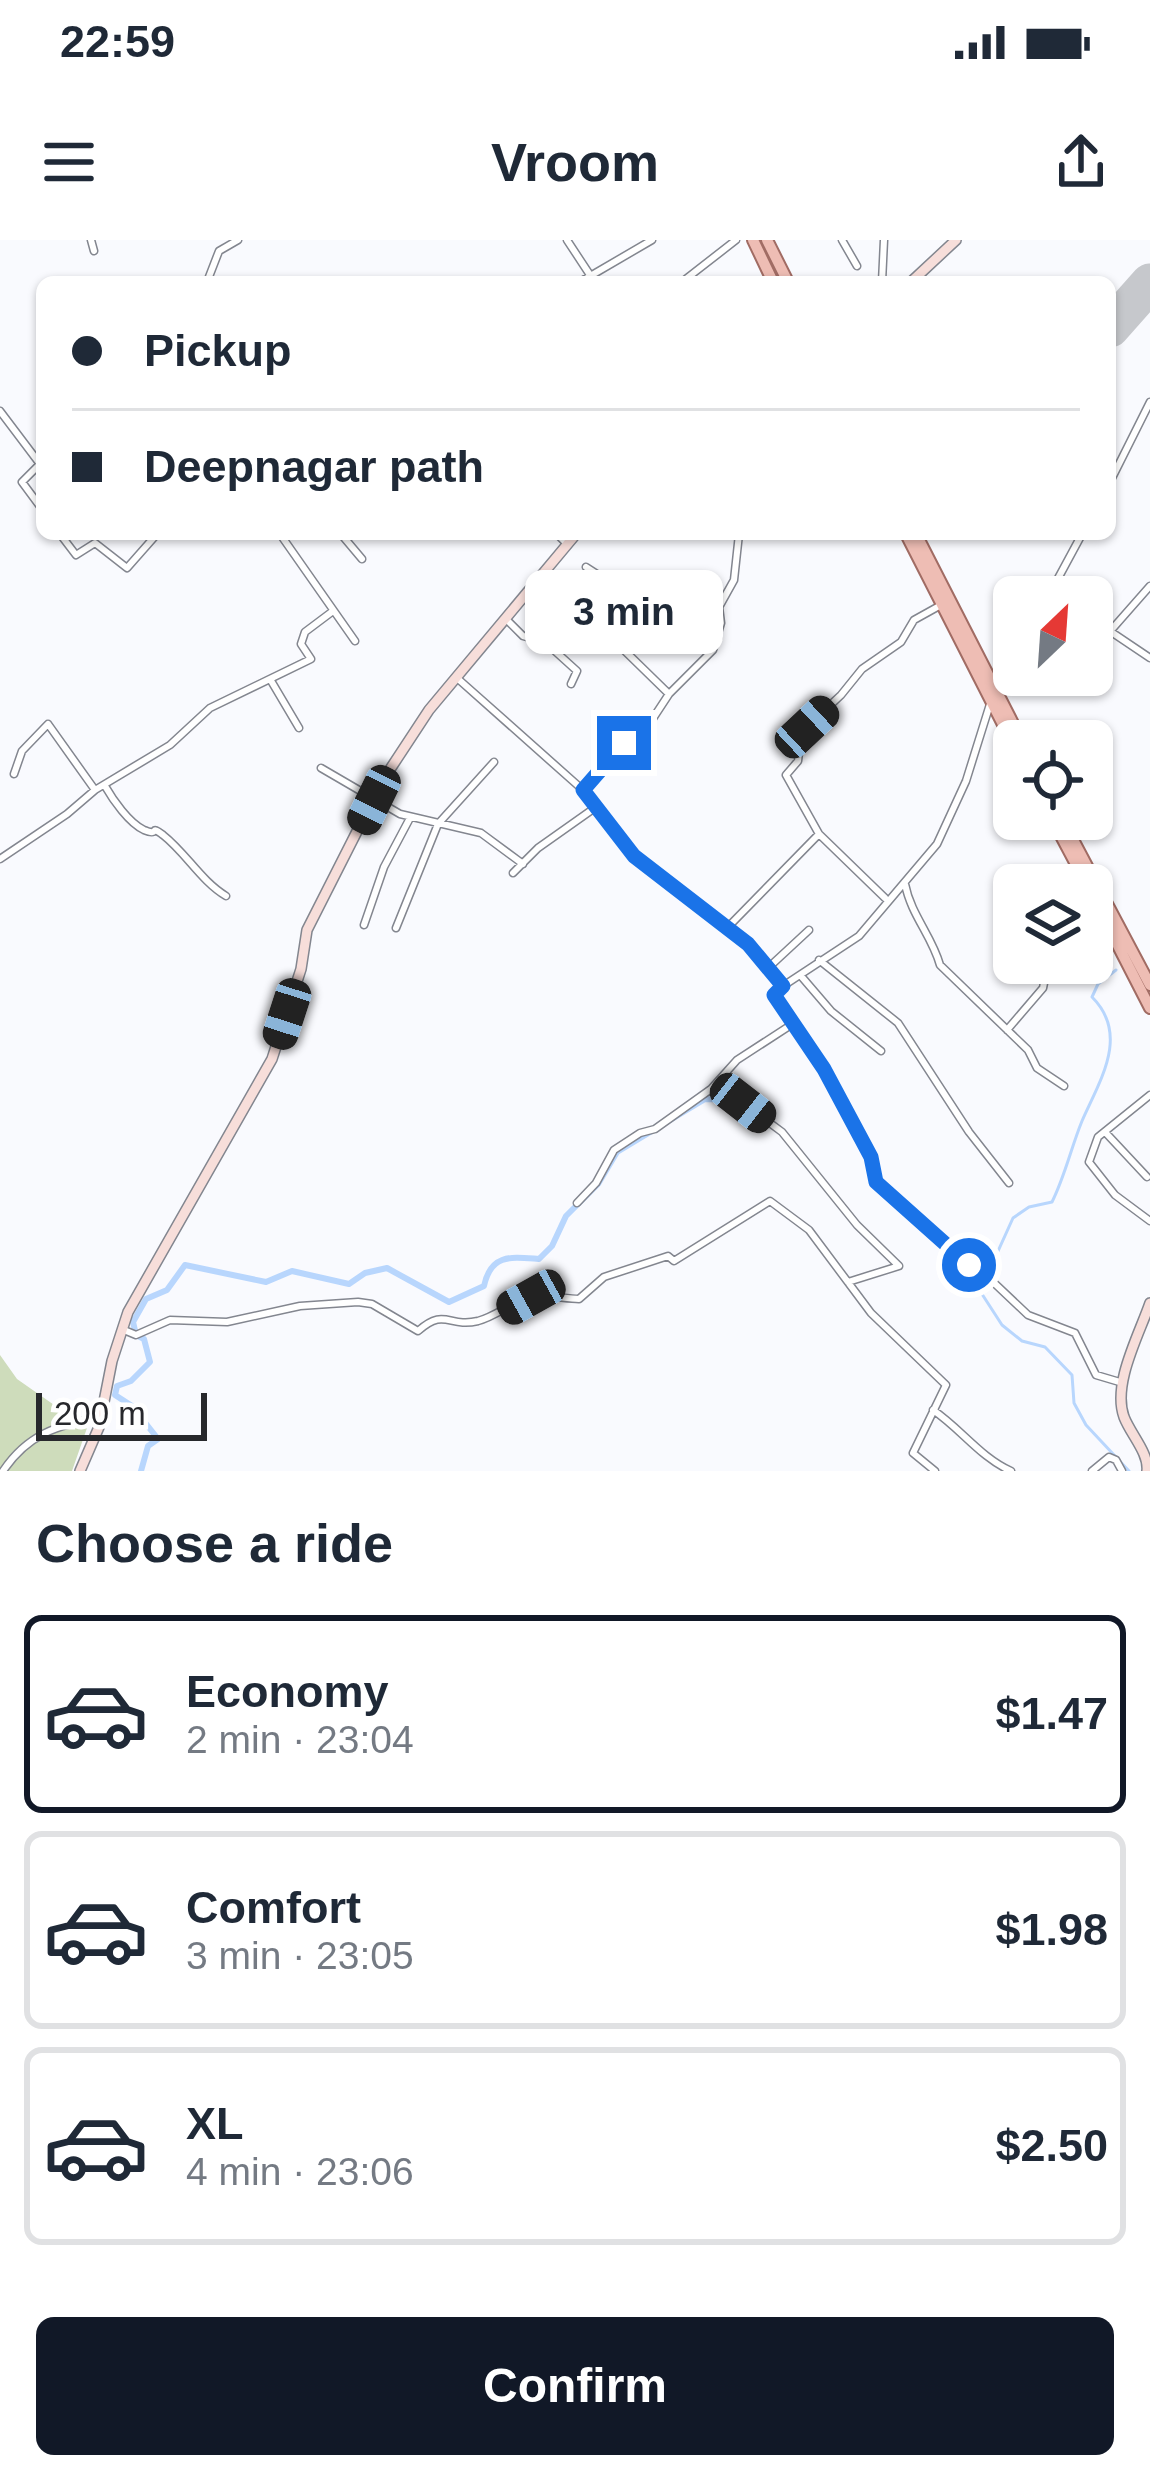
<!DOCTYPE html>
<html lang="en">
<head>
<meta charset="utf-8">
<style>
	body { margin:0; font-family:Helvetica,sans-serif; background:#f6f6f7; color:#1f2937; height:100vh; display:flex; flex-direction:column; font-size:45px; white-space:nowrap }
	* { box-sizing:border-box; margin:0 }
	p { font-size:39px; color:#747a83 }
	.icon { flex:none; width:66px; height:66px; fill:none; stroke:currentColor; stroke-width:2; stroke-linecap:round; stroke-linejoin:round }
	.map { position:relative; height:1231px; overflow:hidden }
	.sheet { display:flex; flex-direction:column; background:#fff; flex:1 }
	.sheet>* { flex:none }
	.banner { position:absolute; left:36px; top:36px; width:1080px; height:264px; border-radius:18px; box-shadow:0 3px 9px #0004; display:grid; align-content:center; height:264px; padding:0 36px; background:#fff }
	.needle { width:78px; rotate:25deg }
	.tools { position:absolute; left:993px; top:336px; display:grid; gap:24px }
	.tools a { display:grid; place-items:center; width:120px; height:120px; border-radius:18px; background:#fff; box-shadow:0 3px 9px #0004; font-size:60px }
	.scale { position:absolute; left:36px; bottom:30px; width:171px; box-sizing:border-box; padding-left:12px; border:6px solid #27282c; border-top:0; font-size:33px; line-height:42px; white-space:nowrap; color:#27282c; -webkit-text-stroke:9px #fff; paint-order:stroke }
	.end { position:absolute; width:54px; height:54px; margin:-27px; border:15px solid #1a73e8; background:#fff; box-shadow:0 0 0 6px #fff }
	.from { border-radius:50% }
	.bubble { position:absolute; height:84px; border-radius:18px; background:#fff; box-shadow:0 3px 9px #0004; font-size:39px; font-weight:700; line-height:84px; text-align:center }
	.car { position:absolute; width:36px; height:72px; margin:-36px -18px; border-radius:15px; box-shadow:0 0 9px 3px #0007; background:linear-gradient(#222 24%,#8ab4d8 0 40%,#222 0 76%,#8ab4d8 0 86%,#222 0) }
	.banner b { display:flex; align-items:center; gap:42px; height:114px; font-size:45px }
	.banner b+b { border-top:3px solid #e0e1e3 }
	.banner i { width:30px; height:30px; background:#1f2937 }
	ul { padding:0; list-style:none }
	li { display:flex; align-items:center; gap:36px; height:198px; margin:0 24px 18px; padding:0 12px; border:6px solid #e0e1e3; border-radius:18px }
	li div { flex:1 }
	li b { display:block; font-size:45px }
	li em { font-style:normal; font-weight:700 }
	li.current { border-color:#111827 }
	li>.icon { width:108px; height:108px; stroke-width:1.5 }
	h2 { padding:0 36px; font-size:54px; line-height:144px }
	.cta { display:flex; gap:24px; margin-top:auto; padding:24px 36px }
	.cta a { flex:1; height:138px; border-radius:18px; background:#111827; color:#fff; font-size:48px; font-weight:700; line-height:138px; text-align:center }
	.status { display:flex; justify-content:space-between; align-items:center; height:84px; padding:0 60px; background:#fff; direction:ltr }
	.status svg { height:33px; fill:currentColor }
	header { display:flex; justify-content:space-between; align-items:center; height:156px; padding:0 36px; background:#fff; font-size:54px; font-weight:700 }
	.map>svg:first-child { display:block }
	.green { fill:#cedcbb }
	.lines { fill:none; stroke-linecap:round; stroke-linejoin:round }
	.stream { stroke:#b8d6fd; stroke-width:3 }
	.canal { stroke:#b8d6fd; stroke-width:6 }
	.runway { stroke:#c6c8cc; stroke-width:39 }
	.street-casing { stroke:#83868f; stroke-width:9 }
	.secondary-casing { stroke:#83868f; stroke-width:12 }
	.primary-casing { stroke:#a16c64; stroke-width:14 }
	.street { stroke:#fff; stroke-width:6 }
	.secondary { stroke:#f7deda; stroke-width:9 }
	.primary { stroke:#eebdb4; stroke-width:10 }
	.route { stroke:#1a73e8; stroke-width:15 }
</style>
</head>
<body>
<div class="status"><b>22:59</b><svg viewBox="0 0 49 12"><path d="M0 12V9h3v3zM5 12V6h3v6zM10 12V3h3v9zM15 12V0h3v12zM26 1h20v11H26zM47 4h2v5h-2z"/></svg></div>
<header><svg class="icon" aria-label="menu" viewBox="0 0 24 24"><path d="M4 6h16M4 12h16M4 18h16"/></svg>Vroom<svg class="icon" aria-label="share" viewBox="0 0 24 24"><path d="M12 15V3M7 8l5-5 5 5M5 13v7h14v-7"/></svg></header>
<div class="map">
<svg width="1150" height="1231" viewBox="0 0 1150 1231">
	<rect width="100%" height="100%" fill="#f9fafe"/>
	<path class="green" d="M0,1115L17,1139L87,1188L72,1231H0Z"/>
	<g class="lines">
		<path class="stream" d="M1116,730L1098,744L1092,757C1130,795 1100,840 1082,881C1071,908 1065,936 1052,962L1029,967L1013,978L980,1051L1002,1085L1022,1101L1045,1107L1072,1135L1074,1163L1086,1185L1129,1231"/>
		<path class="canal" d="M141,1231L148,1206L158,1199L132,1166L115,1155L117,1146L131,1141L150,1122L144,1099L136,1095L133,1082L146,1059L167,1050L185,1025L266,1042L292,1031L349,1044L365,1033L387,1028L449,1062L484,1046C491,1013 512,1017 539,1019L552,1006L566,976L598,944L617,912L705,859L730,860L765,887"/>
		<path class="runway" d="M1110,88L1150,43"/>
		<g class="street-casing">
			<path id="street" d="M91,0L94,11
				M567,0L590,35
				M842,0L857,26
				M207,42L219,11L238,0
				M580,42L652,0
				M682,42L736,0
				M882,42L884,0
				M0,171L40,224L22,242L42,269
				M1110,242L1150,162
				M60,294L76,315L95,303L127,328L157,294
				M280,294L355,401
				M341,294L362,319
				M557,294L568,305
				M586,327L631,356L718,398
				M1048,357L1082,294
				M506,379L523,396L545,402L565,380L585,372L669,454
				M1092,379L1150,418
				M1113,388L1150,346
				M545,402L577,431L571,444
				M457,438L583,550L635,616L749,704L783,746L859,696L937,604L966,541L991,461
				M270,439L299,488
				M997,449L1014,418
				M321,528L400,574L481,593L523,624
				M14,534L22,511L48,484L95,550
				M105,546C113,560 129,583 144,590C161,597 148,584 163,595C186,613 201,641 226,656
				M583,550L630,497L646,489L669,454L713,410L721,383L719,367L734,340L739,294
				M819,594L885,658
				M0,619L67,574L95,550L170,505L210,468L311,419L301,404L305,392L333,371
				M513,633L538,608L596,567
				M905,644C911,675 932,696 940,725L1028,810L1037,828L1064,846
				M364,685L384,627L410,578
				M728,687L819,594L786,535L798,521L801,495L807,487L841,455L862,429L901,402L914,380L941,365
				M396,688L438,584L494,522
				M1092,711L1115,703
				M819,720L898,783L969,892L1009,943
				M768,728L809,690
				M801,736L831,771L881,811
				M782,747L774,755L824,829L871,917L876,942L978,1030
				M1007,790L1043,748L1047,728L1061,723
				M711,849L717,856L743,863L782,892L857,985L899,1026L848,1042
				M1150,855L1098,897L1089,922L1115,955L1150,981
				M1105,892L1147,937
				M577,963L596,943L614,910L640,893L655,889L711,849L737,820L794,783
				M991,1040L1028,1075L1075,1093L1096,1135L1123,1143
				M124,1090L136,1095L170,1080L227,1082L300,1066L358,1062L372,1064L418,1091C445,1067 448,1088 478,1081C497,1076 513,1061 531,1057C545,1054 565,1059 579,1059L604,1037L668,1016L674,1021L770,961L809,990L871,1073L946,1145L913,1213L935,1231
				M933,1170C961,1189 980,1217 1011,1231
				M3,1231C27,1195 58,1184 100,1178
				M1092,1231L1109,1217L1116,1220L1122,1231"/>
		</g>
		<g class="secondary-casing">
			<path id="secondary" d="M911,42L956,0
				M80,1231L99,1187L112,1121L128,1072L272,819L301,729L307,690L383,540L429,470L576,294
				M1147,1231C1149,1213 1131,1195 1124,1177C1112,1144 1139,1095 1150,1063"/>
		</g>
		<g class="primary-casing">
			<path id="primary" d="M753,0L773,42
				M767,0L788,42
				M906,294L1014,506
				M916,294L1022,501
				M1052,579L1087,645
				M1062,579L1150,745
				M1092,655L1150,768"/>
		</g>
		<use href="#street" class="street"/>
		<use href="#secondary" class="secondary"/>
		<use href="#primary" class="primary"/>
	</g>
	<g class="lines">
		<path class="route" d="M624,503L583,550L634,616L748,704L783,746L774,755L824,829L871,917L876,942L969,1025"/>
	</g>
</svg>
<div class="tools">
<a><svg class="needle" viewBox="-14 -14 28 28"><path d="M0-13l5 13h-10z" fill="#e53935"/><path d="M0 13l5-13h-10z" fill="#747a83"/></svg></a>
<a><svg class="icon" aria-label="locate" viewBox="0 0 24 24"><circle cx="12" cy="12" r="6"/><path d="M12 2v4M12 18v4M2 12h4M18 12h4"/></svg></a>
<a><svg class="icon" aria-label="layers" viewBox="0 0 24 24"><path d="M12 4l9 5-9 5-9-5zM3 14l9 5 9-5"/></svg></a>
</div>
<div class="scale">200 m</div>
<i class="end from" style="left:969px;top:1025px"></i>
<i class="end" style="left:624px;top:503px"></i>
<div class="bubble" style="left:525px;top:330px;width:198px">3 min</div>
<i class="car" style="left:807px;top:487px;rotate:47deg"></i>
<i class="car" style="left:374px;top:560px;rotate:206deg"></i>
<i class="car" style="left:287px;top:774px;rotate:198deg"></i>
<i class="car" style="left:743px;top:863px;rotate:128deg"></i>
<i class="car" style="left:531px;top:1057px;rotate:241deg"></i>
<div class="banner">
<b><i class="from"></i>Pickup</b>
<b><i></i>Deepnagar path</b>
</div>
</div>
<section class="sheet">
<h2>Choose a ride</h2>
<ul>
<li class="current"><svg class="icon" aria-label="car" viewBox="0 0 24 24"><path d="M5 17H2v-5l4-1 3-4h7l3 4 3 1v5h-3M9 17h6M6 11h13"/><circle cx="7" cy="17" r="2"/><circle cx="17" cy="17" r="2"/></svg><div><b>Economy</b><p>2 min · 23:04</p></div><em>$1.47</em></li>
<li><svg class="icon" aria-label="car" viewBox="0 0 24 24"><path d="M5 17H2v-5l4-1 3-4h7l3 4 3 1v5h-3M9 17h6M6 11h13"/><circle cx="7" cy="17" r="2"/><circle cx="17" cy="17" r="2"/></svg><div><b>Comfort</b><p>3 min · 23:05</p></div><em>$1.98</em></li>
<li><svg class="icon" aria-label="car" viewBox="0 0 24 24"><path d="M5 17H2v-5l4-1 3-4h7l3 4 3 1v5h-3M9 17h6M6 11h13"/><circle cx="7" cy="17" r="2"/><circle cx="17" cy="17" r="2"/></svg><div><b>XL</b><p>4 min · 23:06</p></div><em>$2.50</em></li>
</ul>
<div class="cta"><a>Confirm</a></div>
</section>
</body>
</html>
